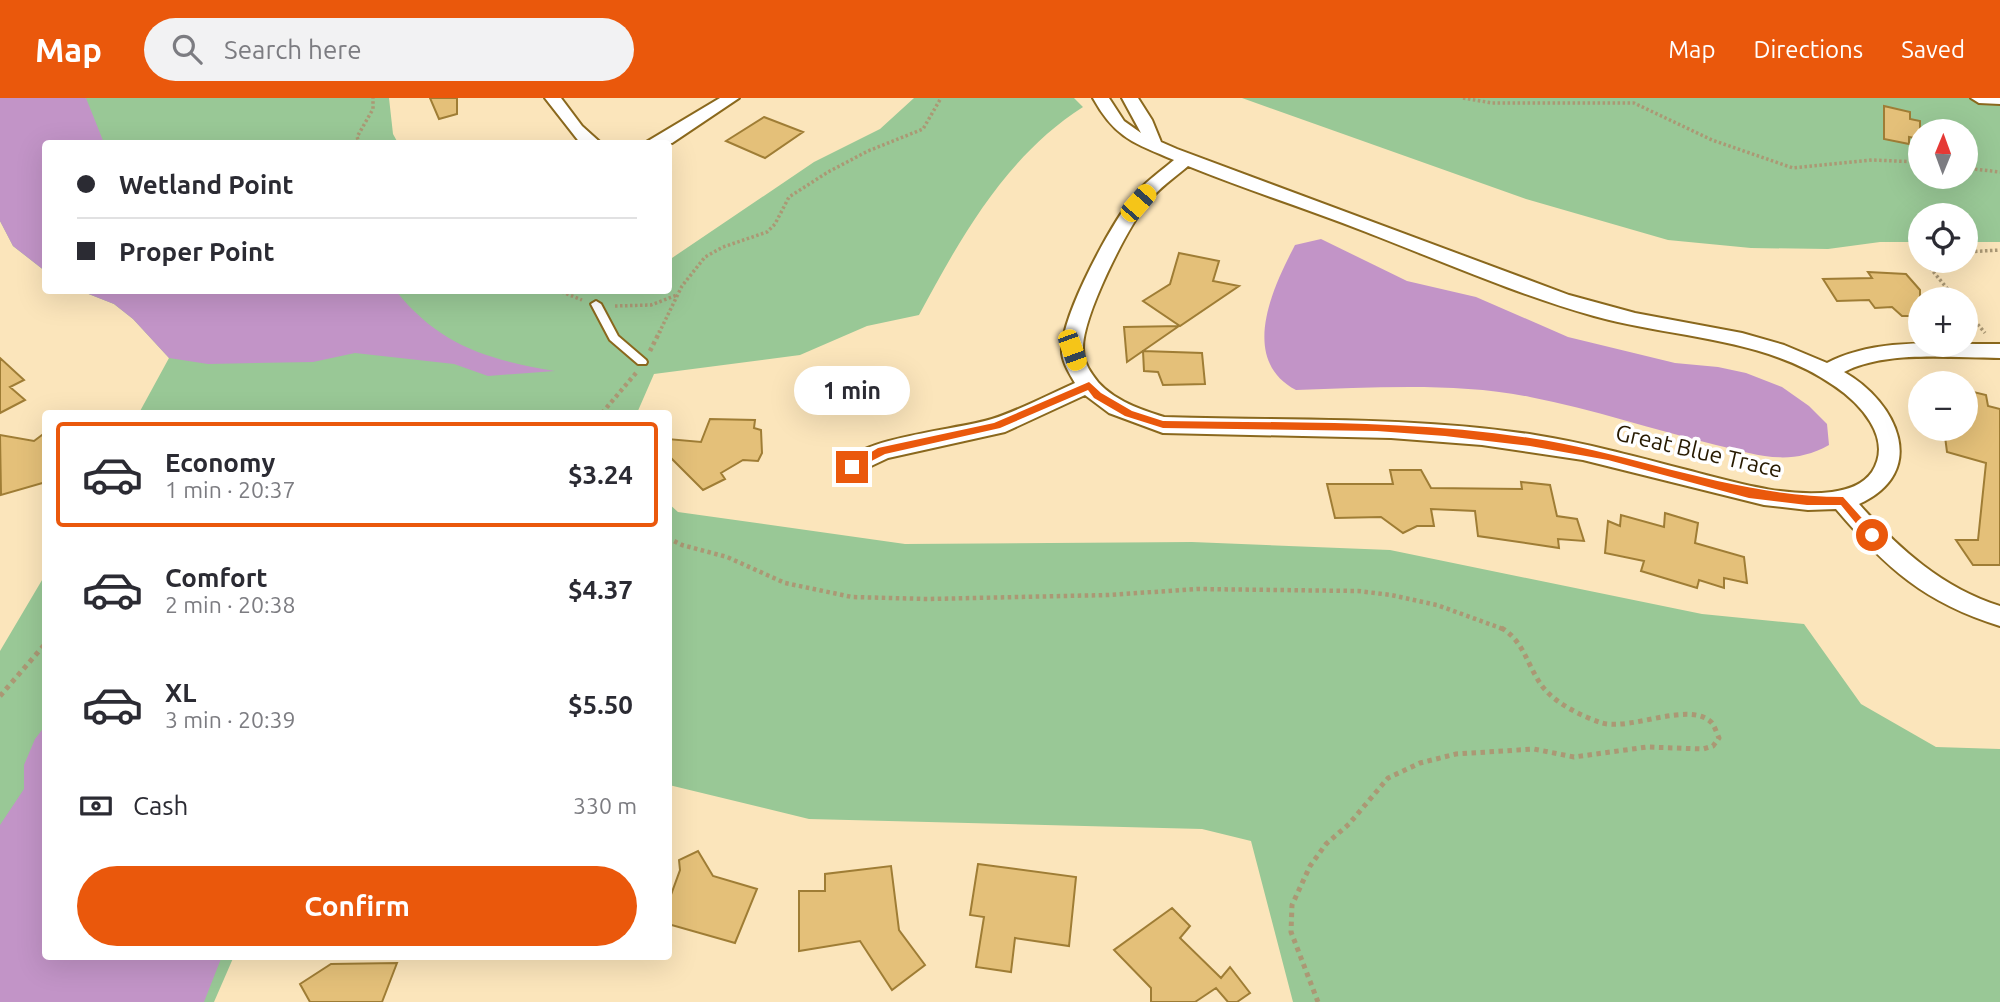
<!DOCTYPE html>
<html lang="en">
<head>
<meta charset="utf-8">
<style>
	body { margin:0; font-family:Ubuntu,sans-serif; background:#f2f2f3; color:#2b2b33; height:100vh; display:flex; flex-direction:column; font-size:26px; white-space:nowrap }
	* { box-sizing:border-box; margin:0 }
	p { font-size:23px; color:#7c7c81 }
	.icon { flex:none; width:38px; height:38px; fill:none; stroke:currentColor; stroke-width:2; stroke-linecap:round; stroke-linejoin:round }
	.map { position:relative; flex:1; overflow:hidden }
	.details { position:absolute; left:42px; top:312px; width:630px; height:550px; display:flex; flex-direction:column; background:#fff; border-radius:7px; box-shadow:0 7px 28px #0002 }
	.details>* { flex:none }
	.banner { position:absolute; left:42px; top:42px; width:630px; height:154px; border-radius:7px; box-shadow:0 7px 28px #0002; display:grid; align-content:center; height:154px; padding:0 35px; background:#fff }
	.needle { width:46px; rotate:1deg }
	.tools { position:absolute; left:1908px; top:21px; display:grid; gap:14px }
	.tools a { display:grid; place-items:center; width:70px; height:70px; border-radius:50%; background:#fff; box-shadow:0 7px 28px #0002; font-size:35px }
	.end { position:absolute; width:32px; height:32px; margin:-16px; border:9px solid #ea580c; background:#fff; box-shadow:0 0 0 4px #fff }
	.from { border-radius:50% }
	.bubble { position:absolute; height:49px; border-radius:24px; background:#fff; box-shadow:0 7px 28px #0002; font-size:23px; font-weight:700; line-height:49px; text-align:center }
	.car { position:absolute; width:21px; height:42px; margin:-21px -10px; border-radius:9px; box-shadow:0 0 5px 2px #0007; background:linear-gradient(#f5c518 24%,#345 0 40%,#f5c518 0 76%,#345 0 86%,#f5c518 0) }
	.banner b { display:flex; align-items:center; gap:24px; height:66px; font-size:26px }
	.banner b+b { border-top:2px solid #e1e1e2 }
	.banner i { width:18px; height:18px; background:#2b2b33 }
	ul { padding:12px 0 0; list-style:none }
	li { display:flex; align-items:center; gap:21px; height:105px; margin:0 14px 10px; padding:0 21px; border:4px solid transparent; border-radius:7px }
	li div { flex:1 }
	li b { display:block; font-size:26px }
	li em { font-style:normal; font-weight:700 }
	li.current { border-color:#ea580c }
	li>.icon { width:63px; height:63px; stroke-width:1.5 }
	.pay { display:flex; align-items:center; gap:18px; height:77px; padding:0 35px; font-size:26px }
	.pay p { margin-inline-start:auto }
	.button { display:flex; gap:14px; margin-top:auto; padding:14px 35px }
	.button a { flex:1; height:80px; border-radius:42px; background:#ea580c; color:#fff; font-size:28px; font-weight:700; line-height:80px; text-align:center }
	header { display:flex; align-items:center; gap:42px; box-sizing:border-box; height:98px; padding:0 35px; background:#ea580c; color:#fff }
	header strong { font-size:33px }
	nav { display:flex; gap:38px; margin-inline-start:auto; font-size:24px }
	.search { width:490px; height:63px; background:#f2f2f3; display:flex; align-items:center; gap:18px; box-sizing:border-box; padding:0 24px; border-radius:38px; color:#7c7c81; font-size:26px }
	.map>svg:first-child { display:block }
	.green { fill:#99c896; fill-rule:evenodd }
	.water { fill:#c294c7 }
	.building { fill:#e4c079; stroke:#9f7d35; stroke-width:2 }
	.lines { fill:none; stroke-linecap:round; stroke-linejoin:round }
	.lane-casing { stroke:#8a681d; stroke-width:4 }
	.street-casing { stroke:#8a681d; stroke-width:4 }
	.path-far2 { stroke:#ab9874; stroke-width:3.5; stroke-dasharray:2.5 2.5; stroke-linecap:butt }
	.path-far1 { stroke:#ab9874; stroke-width:4.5; stroke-dasharray:3.5 3.5; stroke-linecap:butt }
	.path { stroke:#ab9874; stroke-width:5; stroke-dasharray:4.5 4.5; stroke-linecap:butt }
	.lane { fill:#fff; fill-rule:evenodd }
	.street { fill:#fff; fill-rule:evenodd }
	.route { fill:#ea580c }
	.labels { text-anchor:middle; stroke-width:7; stroke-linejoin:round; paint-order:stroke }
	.street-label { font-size:23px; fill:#271a00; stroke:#fff }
</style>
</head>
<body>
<header>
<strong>Map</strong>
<div class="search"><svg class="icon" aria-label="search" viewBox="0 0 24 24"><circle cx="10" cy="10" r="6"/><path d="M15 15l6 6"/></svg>Search here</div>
<nav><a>Map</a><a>Directions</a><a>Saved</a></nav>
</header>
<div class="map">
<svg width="2000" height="904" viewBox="0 0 2000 904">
	<rect width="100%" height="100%" fill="#fbe5bb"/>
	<path class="green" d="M0,0H389L393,36L398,45L46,46L45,173L13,148L0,123Z
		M914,0H1074L1083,9C1006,58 961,139 919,217L867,228L800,257L654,276L637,315H139L169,260L133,221L114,206L81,193L668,192L669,162L814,64L880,31Z
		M1242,0H2000V144H1965V117H1920V144H1880L1828,151L1751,150L1668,142L1526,101ZM1920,33H1965V79H1920Z
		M668,405L678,414L905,446L1192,444L1390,452L1702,516L1804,526L1861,606L1936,649L2000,651V904H1293L1251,743L1202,731L809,721L669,687Z
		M45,477L46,858H234L214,904H0V553Z"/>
	<path class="water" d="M0,0H86L104,45L46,46L45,173L13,148L0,123Z
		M1321,141L1407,183L1476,199L1568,239L1675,265L1718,269L1746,275L1782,289L1809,308L1827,326L1829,347C1790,369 1757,357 1716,347C1654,332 1593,311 1530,299C1454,284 1372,290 1296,292C1239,262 1272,191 1295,147Z
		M81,193H396C439,247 488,262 555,273L488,278L454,266L355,255L313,264L208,266L169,260L133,221L114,206Z
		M45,628L46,858H222L204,904H0V727L24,691V667L35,641Z"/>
	<path class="building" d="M430,0H457V16L439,21Z
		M1884,8L1910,14V21L1920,23V41L1909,39V46L1884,41Z
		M764,19L803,34L765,60L726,43Z
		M1179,155L1219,163L1213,183L1239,188L1180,228L1143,203L1170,186Z
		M1868,174L1906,176L1920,192V218H1902L1892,209L1875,210L1869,202L1837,203L1823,181L1872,180Z
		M1179,228L1127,264L1124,229Z
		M1143,253L1202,255L1205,286L1163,287L1158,274L1144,273Z
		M0,260L24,282L10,289L25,302L0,315Z
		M1965,292L1986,297L1988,308L2000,311V467H1973L1956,442H1978L1986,365L1947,354L1944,331H1965Z
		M710,321L755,322L754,330L761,332L762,355L758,363L743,362L721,375L725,381L703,392L668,357V341L701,344Z
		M46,334V384L1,397L0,337L34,343Z
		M1390,372H1421L1431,390L1522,391L1521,384L1550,387L1557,418L1577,421L1584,443L1558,441L1559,450L1478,438L1475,413L1431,411L1434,428H1417L1403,435L1381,419L1335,420L1327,386H1393Z
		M1665,415L1698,425L1695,445L1744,459L1747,485L1724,480V490L1699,482L1697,490L1641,473L1644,463L1605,455L1608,423L1620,428L1621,417L1664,429Z
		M698,753L713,778L757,791L735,845L668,826V805L680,772L679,762Z
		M978,766L1076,779L1069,848L1015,840L1011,874L976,869L984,819L970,817Z
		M891,768L899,832L925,867L892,892L860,843L799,853V793H825V776Z
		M1172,810L1190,828L1180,840L1221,880L1230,869L1250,895L1237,904H1228L1216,890L1195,904H1151V890L1114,852Z
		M397,865L382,904H310L300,886L331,866Z"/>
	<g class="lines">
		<g class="lane-casing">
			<path id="lane" d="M596,203L601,206L618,238L646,262L647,264L646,266H638L610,242L591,206Z"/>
		</g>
		<g class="street-casing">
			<path id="street" d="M545,0H561L582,28L602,46H581Z
				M720,0H739L672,45L643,46Z
				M1093,0H1109L1124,23L1141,35L1122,0H1138L1152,22L1161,44L1177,51L1569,197L1635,215L1742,235L1784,247L1827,265C1880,238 1943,247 2000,246V260C1951,260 1887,252 1844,274C1897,304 1930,374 1859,406C1898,450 1942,490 2000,508V528C1925,505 1886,470 1836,411L1808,412L1764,407L1583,362L1482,347L1391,340L1163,335L1109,315L1085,297L1005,334L888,360L852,377L844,375L841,369C857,339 958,332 992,321C1020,312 1048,297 1075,285C1069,275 1061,262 1062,250C1064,213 1112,123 1137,94C1148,82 1161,73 1174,62C1134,45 1115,40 1093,0ZM1188,68C1247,92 1307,111 1366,134C1441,163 1516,196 1594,218C1672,240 1764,239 1833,287C1859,304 1894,340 1872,374C1863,387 1847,392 1832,394C1783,400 1731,383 1683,371C1634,358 1585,345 1535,337C1413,318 1287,323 1164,319C1138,311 1107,300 1092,276C1087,269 1083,259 1083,251C1082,219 1127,130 1148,104C1159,90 1174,80 1188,68Z
				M1971,0H2000V6L1979,5Z"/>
		</g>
		<path class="path-far2" d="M1463,0L1492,5H1634L1712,42L1793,70L1872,62L1920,64
			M360,46L357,39L373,11V0
			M1965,70L2000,74
			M1965,154L2000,152
			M1929,163L1926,165L1956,201
			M557,192L582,202
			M615,208L651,207L677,197
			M1965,211L1985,235
			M659,235L682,188L705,159L723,149L767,134L775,126L789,99L828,74L868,53L923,31L941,0"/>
		<path class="path-far1" d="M650,253L660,233
			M602,315L636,275
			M668,440L682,447L727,459L785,485L852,499L928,501L1109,497L1197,491L1358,493L1391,497L1437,507L1503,531"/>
		<path class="path" d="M0,598L46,545
			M1318,904L1291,834L1292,807L1310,768L1326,746L1349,726L1388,680L1420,665L1456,656L1534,651L1574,659L1647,649L1703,651L1713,648L1719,640C1717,636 1715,629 1712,625C1690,602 1632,633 1602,625C1581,618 1552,604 1540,585C1526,564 1523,542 1500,529"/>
		<use href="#lane" class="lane"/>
		<use href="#street" class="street"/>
	</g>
	<path class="route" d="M1089,284L1101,295L1132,313L1163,323C1286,325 1409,322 1530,340C1636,356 1736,399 1843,399L1877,437L1876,440H1868L1841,407H1807L1749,400L1608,362L1530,348L1445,338L1377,333L1163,330L1125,318L1094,300L1088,292L1000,330L885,356L852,373L847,369L878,350L994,325Z"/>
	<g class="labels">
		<g class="street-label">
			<text transform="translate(1699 353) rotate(13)" y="8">Great Blue Trace</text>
		</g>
	</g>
</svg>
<div class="tools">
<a><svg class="needle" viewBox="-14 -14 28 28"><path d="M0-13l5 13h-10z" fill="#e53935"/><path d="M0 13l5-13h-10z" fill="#7c7c81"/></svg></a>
<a><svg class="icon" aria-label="locate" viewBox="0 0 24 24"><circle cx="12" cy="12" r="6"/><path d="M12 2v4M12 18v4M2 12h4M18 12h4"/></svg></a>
<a>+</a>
<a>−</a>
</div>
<i class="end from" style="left:1872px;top:437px"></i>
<i class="end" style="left:852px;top:369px"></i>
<div class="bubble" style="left:794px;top:268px;width:116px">1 min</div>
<i class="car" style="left:1138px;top:105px;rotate:41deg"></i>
<i class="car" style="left:1072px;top:252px;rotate:160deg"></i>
<div class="banner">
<b><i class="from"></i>Wetland Point</b>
<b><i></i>Proper Point</b>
</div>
<section class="details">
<ul>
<li class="current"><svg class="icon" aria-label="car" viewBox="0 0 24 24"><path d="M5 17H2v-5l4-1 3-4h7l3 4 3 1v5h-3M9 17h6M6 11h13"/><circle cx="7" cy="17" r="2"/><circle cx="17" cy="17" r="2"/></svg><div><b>Economy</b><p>1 min · 20:37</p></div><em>$3.24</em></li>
<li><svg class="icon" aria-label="car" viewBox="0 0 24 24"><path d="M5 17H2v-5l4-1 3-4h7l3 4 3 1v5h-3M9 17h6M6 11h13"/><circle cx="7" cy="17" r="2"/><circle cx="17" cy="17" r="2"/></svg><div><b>Comfort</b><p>2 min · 20:38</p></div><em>$4.37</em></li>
<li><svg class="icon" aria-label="car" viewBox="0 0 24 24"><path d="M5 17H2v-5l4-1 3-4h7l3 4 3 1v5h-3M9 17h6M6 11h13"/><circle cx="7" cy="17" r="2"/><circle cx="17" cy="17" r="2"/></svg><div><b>XL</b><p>3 min · 20:39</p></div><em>$5.50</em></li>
</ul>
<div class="pay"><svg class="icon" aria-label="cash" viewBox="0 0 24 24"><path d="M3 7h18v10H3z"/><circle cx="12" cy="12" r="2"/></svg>Cash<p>330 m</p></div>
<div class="button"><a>Confirm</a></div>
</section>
</div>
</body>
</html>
